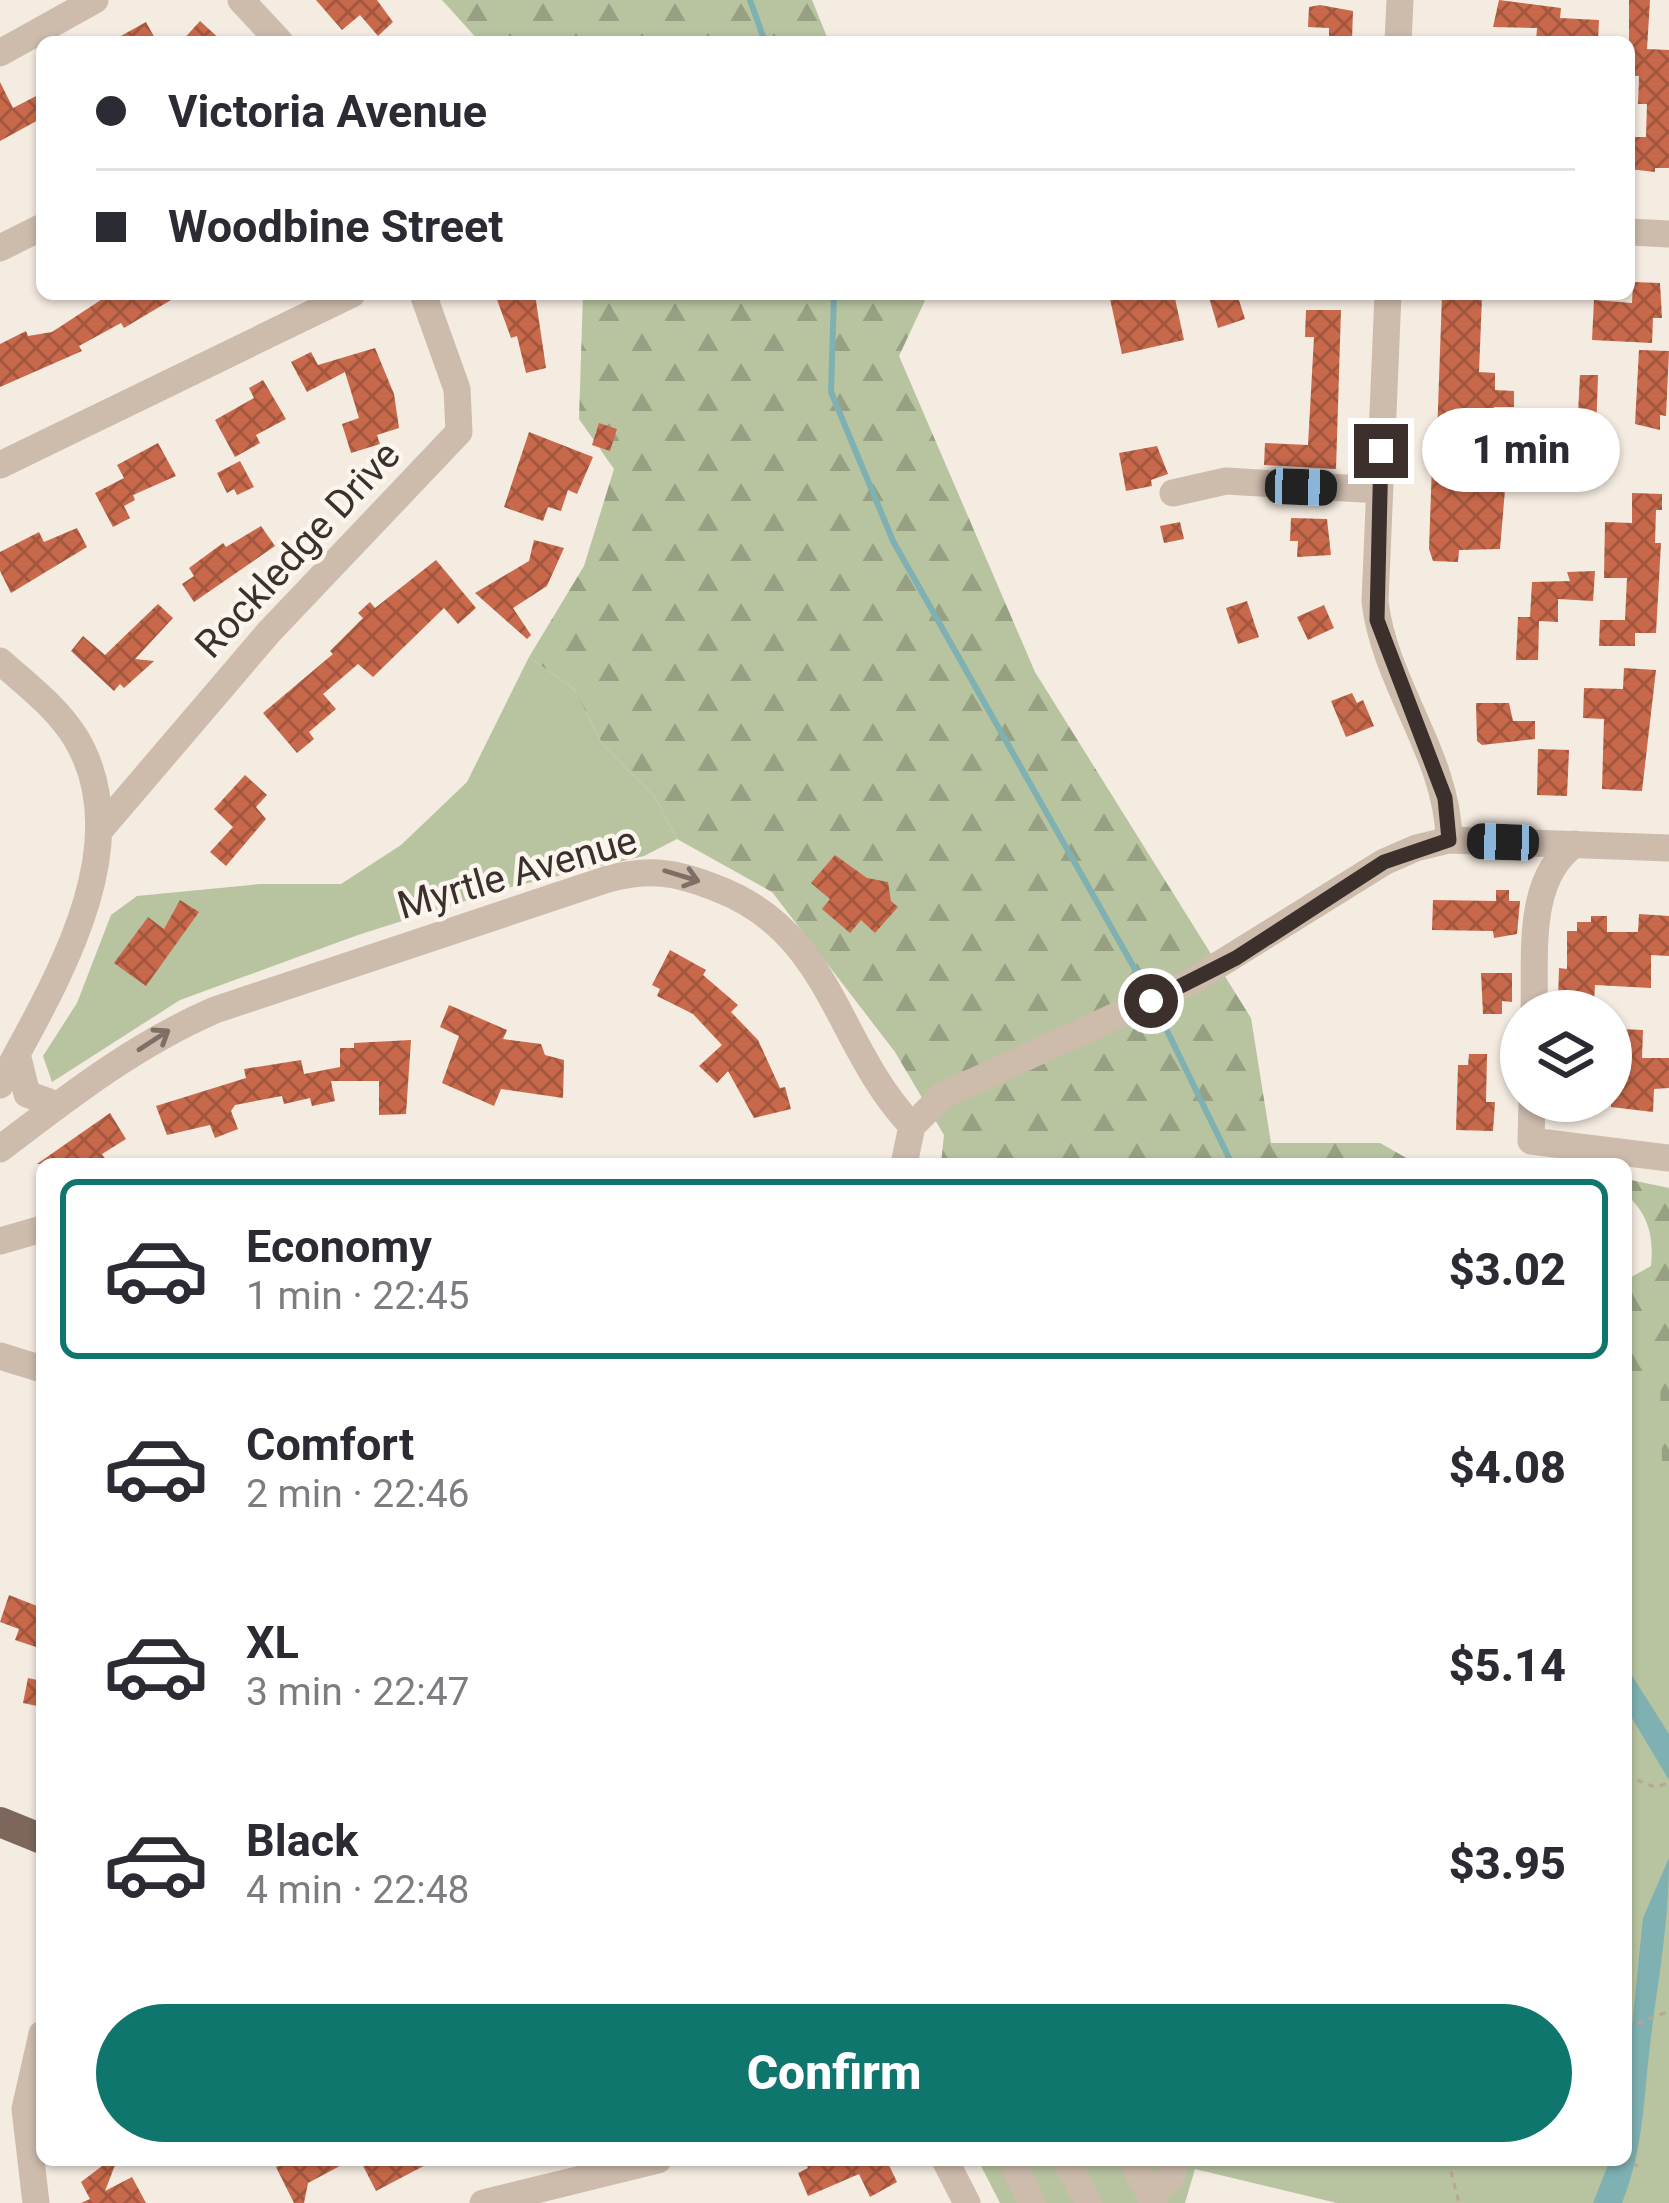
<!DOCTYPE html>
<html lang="en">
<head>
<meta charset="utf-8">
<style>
	body { margin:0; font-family:Roboto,sans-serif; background:#f2f2f3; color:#2b2b33; height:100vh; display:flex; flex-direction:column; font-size:45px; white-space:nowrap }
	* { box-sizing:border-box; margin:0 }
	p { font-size:39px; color:#7c7c81 }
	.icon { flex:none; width:66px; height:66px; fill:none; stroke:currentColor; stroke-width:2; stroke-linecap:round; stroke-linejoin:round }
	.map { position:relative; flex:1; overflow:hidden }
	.drawer { position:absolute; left:36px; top:1158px; width:1596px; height:1008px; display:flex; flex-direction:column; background:#fff; border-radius:18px; box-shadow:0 3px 9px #0004 }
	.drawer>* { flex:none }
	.top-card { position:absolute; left:36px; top:36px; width:1599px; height:264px; border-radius:18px; box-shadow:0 3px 9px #0004; display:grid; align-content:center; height:264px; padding:0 60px; background:#fff }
	.buttons { position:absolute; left:1500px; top:990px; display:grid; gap:24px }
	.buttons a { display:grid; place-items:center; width:132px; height:132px; border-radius:50%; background:#fff; box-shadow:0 3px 9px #0004; font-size:60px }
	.end { position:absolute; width:54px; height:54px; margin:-27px; border:15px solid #3b302b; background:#fff; box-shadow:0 0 0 6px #fff }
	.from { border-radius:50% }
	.bubble { position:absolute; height:84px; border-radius:42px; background:#fff; box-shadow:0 3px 9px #0004; font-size:39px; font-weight:800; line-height:84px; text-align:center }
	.car { position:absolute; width:36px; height:72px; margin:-36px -18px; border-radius:15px; box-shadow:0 0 9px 3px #0007; background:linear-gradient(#222 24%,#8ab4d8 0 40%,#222 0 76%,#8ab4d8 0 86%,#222 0) }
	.top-card b { display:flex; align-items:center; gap:42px; height:114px; font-size:45px }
	.top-card b+b { border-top:3px solid #e1e1e2 }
	.top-card i { width:30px; height:30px; background:#2b2b33 }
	ul { padding:21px 0 0; list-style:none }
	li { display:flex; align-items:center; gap:36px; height:180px; margin:0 24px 18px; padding:0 36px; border:6px solid transparent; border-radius:18px }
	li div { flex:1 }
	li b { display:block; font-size:45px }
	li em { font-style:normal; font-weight:800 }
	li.active { border-color:#0f766e }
	li>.icon { width:108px; height:108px; stroke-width:1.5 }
	.cta { display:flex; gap:24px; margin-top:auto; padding:24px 60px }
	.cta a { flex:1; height:138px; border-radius:72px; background:#0f766e; color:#fff; font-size:48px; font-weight:800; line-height:138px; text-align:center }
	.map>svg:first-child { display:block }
	.green { fill:#b8c4a0 }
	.forest { fill:url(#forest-firs) }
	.water { fill:#7fb0b2 }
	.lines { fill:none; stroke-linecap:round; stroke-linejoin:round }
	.stream { stroke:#7fb0b2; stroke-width:6 }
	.building { fill:url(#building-cross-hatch) }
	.path { stroke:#b9a596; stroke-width:3; stroke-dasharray:6 6; stroke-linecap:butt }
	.minor { stroke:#cdbbac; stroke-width:27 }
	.major { stroke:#7d675c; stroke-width:30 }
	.oneway { stroke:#7d6f65 }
	.route { stroke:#3b302b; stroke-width:15 }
	.labels { text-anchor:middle; stroke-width:9; stroke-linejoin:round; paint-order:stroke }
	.street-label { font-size:39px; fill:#3b302b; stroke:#fbf5ee }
</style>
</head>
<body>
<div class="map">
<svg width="1669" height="2203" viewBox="0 0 1669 2203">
	<defs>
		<pattern id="forest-firs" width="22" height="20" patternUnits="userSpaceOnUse" patternTransform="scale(3)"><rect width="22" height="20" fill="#b8c4a0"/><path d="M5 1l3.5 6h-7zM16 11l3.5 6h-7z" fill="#97a083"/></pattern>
		<pattern id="building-cross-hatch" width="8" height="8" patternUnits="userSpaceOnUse" patternTransform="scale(3)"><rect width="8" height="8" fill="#c8694b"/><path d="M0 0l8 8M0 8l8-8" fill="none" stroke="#a4573f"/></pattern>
	</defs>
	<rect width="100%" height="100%" fill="#f4ebe1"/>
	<path class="green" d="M529,657L574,689L603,745L655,797L677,839L644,856L503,889L358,935L180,1000L52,1082L43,1056L77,1003L111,915L137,896L260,884H341L401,845L467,782Z
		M1669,1362V2203H1337L1195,2169L1185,2203H1000L978,2160H1626V1367Z"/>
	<path class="forest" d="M442,0H812L829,42H480Z
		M583,294H928L899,356L1035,672L1251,1018L1271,1143H1380L1417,1164H941L944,1135L895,1052L772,892L677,839L655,797L603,745L574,689L529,657L584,566L614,469L579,419Z
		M1626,1179L1669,1188V1462H1662L1660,1378L1626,1375V1280L1651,1266C1654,1239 1649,1213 1626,1195Z"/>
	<path class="water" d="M1626,1666L1669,1734V1780L1626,1708Z
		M1669,1858C1669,1923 1659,1973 1651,2037C1643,2098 1645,2145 1622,2203H1593L1610,2160H1626V2086L1643,1918Z"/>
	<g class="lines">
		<path class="stream" d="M750,0L765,42
			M834,294L831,392L893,541L1149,994
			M1155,1006L1232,1164"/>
	</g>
	<path class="building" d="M316,0H377L393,22L378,36L360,15L342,30Z
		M1499,0L1561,8L1560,18L1599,20L1598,40L1536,42L1537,28L1493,27Z
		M1629,0H1650L1647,49L1669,50V168H1655V172L1629,169V137H1646L1647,104H1638L1639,76L1629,75Z
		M1320,5L1353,11L1352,39L1329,38V28L1308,27L1309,7Z
		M200,21L223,42H181Z
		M146,22L157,42H110Z
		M0,82L13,108L42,93V118L0,141Z
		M1633,282L1660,283L1662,318H1653L1652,343L1592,340L1594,300L1632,303Z
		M110,294H181L124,328L121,323L79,346L82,351L0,387V344L26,331L28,336L52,332Z
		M495,294H535L546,368L526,373L517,336L511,338Z
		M1109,294H1174L1184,340L1122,354Z
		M1208,294H1237L1245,319L1218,328Z
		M1442,295L1482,297L1479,372L1495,373V390L1514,391V407H1494L1492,432H1478L1477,464L1507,466L1500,549L1459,550L1458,562L1433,561L1429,549L1432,465H1426L1427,435L1437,436Z
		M1306,310H1341L1336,469L1264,465L1265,443L1308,445L1314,337H1305Z
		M375,348L394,394L399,428L377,435L380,444L351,453L342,424L359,418L345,372L307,392L291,362L311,352L318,365Z
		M1639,350L1669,351L1666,416L1660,415V430L1635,424Z
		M1580,375H1598L1596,434L1577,433Z
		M263,380L286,419L256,435L260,443L235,457L215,420L254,398L249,388Z
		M599,423L617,429L610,451L592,445Z
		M529,432L593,457L577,494L568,490L561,511L548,507L543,521L504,507Z
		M158,443L176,476L133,495L135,500L124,506L130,518L113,527L95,493L124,478L117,465Z
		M1157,446L1168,474L1151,480L1152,486L1126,491L1119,453Z
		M240,461L254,487L237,495L234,489L227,493L217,473Z
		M1632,493L1662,494V510H1656L1655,543H1661L1656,633H1635V646H1599L1600,620H1625L1627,578H1604L1605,522L1632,523Z
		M1291,518L1327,519L1331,555L1297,557L1298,541H1290Z
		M1180,522L1184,539L1164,543L1160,526Z
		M261,526L275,546L194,602L182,584L194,576L189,568L223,543L226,547Z
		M77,528L87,547L11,593L0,571V552L39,532L44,542Z
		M534,540L564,548L547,586L513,608L531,635L527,639L475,593L529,561Z
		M436,560L476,608L458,624L444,608L373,677L358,664L323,694L336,709L309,732L314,739L297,753L263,713L333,654L330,651L363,618L358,613L370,602L375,608Z
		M1595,571L1593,601L1558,599V622L1539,621L1538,660H1516L1518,617H1530L1532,582L1570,581L1567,572Z
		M1247,601L1259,637L1238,644L1226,608Z
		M158,604L173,618L135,659L154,661L124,688L120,684L114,691L71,651L83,636L105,655Z
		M1324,605L1334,628L1308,640L1297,617Z
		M1624,668L1656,670L1642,791L1602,789L1604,719L1583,718L1584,688L1623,689Z
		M1352,693L1357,703L1363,700L1374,726L1346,737L1331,701Z
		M1476,703H1509L1513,721H1535V739L1482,745L1477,741Z
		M1538,749L1569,750L1567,796L1537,795Z
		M245,775L267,795L256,807L266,819L226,866L210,852L233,827L214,809Z
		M835,855L867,878L888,882L891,901L898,907L875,933L861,920L850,933L822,909L830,899L811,883Z
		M1496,890H1509V901H1520L1517,934L1494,938L1493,931L1432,930L1433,900L1496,901Z
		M180,900L199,912L146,986L114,963L148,917L164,929Z
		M1639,914L1669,916V956L1651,955V988L1595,985L1594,1001L1558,1002L1559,968L1567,969V931H1577V922H1591V916H1607V932H1638Z
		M670,950L706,970L703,975L738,1005L731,1012L758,1040L780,1088L785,1087L791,1109L754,1118L728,1071L717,1083L699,1066L722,1045L693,1014L657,996L660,989L652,985Z
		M1481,973H1512V1002L1502,1001V1014H1483Z
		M449,1005L507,1030L503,1039L541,1044L545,1055L564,1060L563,1098L501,1089L494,1106L442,1083L459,1036L440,1027Z
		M1620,1029L1643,1030L1642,1058H1669V1088L1654,1089L1653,1112L1611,1107V1074L1620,1075Z
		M411,1040L406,1114L379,1115V1081H331L335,1101L312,1106L310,1098L284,1104L282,1096L235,1105L231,1111L238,1129L215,1138L210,1125L167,1135L156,1106L246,1078L244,1069L301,1060L304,1074L340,1067V1048H354V1043Z
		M1469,1054H1487L1486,1102H1495L1493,1131L1456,1130L1458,1065H1468Z
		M110,1113L126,1139L102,1154L109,1164H37Z
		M9,1595L42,1608V1649L15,1640L19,1629L0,1622Z
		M28,1678L42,1681V1707L23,1703Z
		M110,2160H117L105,2191L132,2177L146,2203H81L90,2199L81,2182Z
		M289,2160H351L308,2183L304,2203H294L276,2167Z
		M360,2160H435L376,2191Z
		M804,2160H888L875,2166L888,2163L897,2182L870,2197L859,2174L808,2196L798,2173L808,2168Z"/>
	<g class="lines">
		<path class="path" d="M1626,1776L1655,1787L1669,1783
			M1626,2028L1669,2011
			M1448,2160L1459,2203
			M1622,2160L1638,2166"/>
		<path class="minor" d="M241,0L280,42
			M1398,42L1400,0
			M0,53L95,0
			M1629,232L1669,234
			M0,248L42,227
			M1388,294L1375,602C1385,685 1448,756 1449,840
			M0,465L352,294
			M1173,493L1226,481L1379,490
			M0,661C27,685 58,708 77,740C140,849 52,988 0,1085
			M100,830L269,632L459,432L457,389L423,294
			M1534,1011C1536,957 1525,879 1575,844
			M17,1054L27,1094L57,1105
			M1532,1101L1531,1141L1669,1158
			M0,1149C68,1097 136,1044 215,1010L608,879C650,868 676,872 716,888C833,932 835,1045 912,1126
			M904,1164L912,1126L942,1096L1194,980L1384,862L1416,848L1449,840L1669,848
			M0,1241L42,1229
			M0,1356L42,1369
			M945,2160L967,2203
			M1011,2160L1032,2203
			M1065,2160L1089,2203
			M1131,2160L1154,2203
			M1150,2196L1172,2176L1174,2160
			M36,2203L25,2109L42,2034
			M483,2203L658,2160"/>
		<path class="major" d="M0,1822L42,1839"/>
	</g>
	<defs><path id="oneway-shaft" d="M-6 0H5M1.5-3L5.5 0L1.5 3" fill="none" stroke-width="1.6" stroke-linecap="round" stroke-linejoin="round" transform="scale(3)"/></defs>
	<g class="oneway">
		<use href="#oneway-shaft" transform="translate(682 876) rotate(17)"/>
		<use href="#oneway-shaft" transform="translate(154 1040) rotate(-33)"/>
	</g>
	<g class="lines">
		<path class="route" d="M1151,1001L1236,958L1384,862L1449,840L1445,798L1377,620L1381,451"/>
	</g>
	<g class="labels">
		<g class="street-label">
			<text transform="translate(297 549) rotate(-47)" y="14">Rockledge Drive</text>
			<text transform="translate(517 872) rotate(-16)" y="14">Myrtle Avenue</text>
		</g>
	</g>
</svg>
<div class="buttons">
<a><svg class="icon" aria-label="layers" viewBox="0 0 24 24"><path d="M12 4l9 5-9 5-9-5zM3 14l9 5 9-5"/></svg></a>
</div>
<i class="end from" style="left:1151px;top:1001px"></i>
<i class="end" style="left:1381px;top:451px"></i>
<div class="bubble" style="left:1422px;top:408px;width:198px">1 min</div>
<i class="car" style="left:1301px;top:487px;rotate:92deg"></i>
<i class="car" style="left:1503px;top:842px;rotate:272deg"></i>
<div class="top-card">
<b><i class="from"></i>Victoria Avenue</b>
<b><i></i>Woodbine Street</b>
</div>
<section class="drawer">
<ul>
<li class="active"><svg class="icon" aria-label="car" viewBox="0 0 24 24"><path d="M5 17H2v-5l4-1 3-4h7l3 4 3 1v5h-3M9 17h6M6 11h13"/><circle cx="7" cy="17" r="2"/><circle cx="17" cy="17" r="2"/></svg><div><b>Economy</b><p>1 min · 22:45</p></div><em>$3.02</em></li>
<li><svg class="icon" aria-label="car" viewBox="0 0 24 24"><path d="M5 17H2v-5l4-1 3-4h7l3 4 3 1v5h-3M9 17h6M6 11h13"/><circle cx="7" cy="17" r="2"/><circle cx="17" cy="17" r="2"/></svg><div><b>Comfort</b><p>2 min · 22:46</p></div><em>$4.08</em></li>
<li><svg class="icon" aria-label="car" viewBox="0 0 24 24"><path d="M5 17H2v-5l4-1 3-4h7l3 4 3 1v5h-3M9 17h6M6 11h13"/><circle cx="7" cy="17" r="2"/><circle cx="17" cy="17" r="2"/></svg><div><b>XL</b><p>3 min · 22:47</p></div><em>$5.14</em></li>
<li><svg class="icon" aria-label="car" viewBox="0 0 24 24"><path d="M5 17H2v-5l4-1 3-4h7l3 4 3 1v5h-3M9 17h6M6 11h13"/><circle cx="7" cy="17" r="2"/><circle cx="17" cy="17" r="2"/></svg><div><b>Black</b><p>4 min · 22:48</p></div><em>$3.95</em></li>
</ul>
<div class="cta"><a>Confirm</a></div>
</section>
</div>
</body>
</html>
